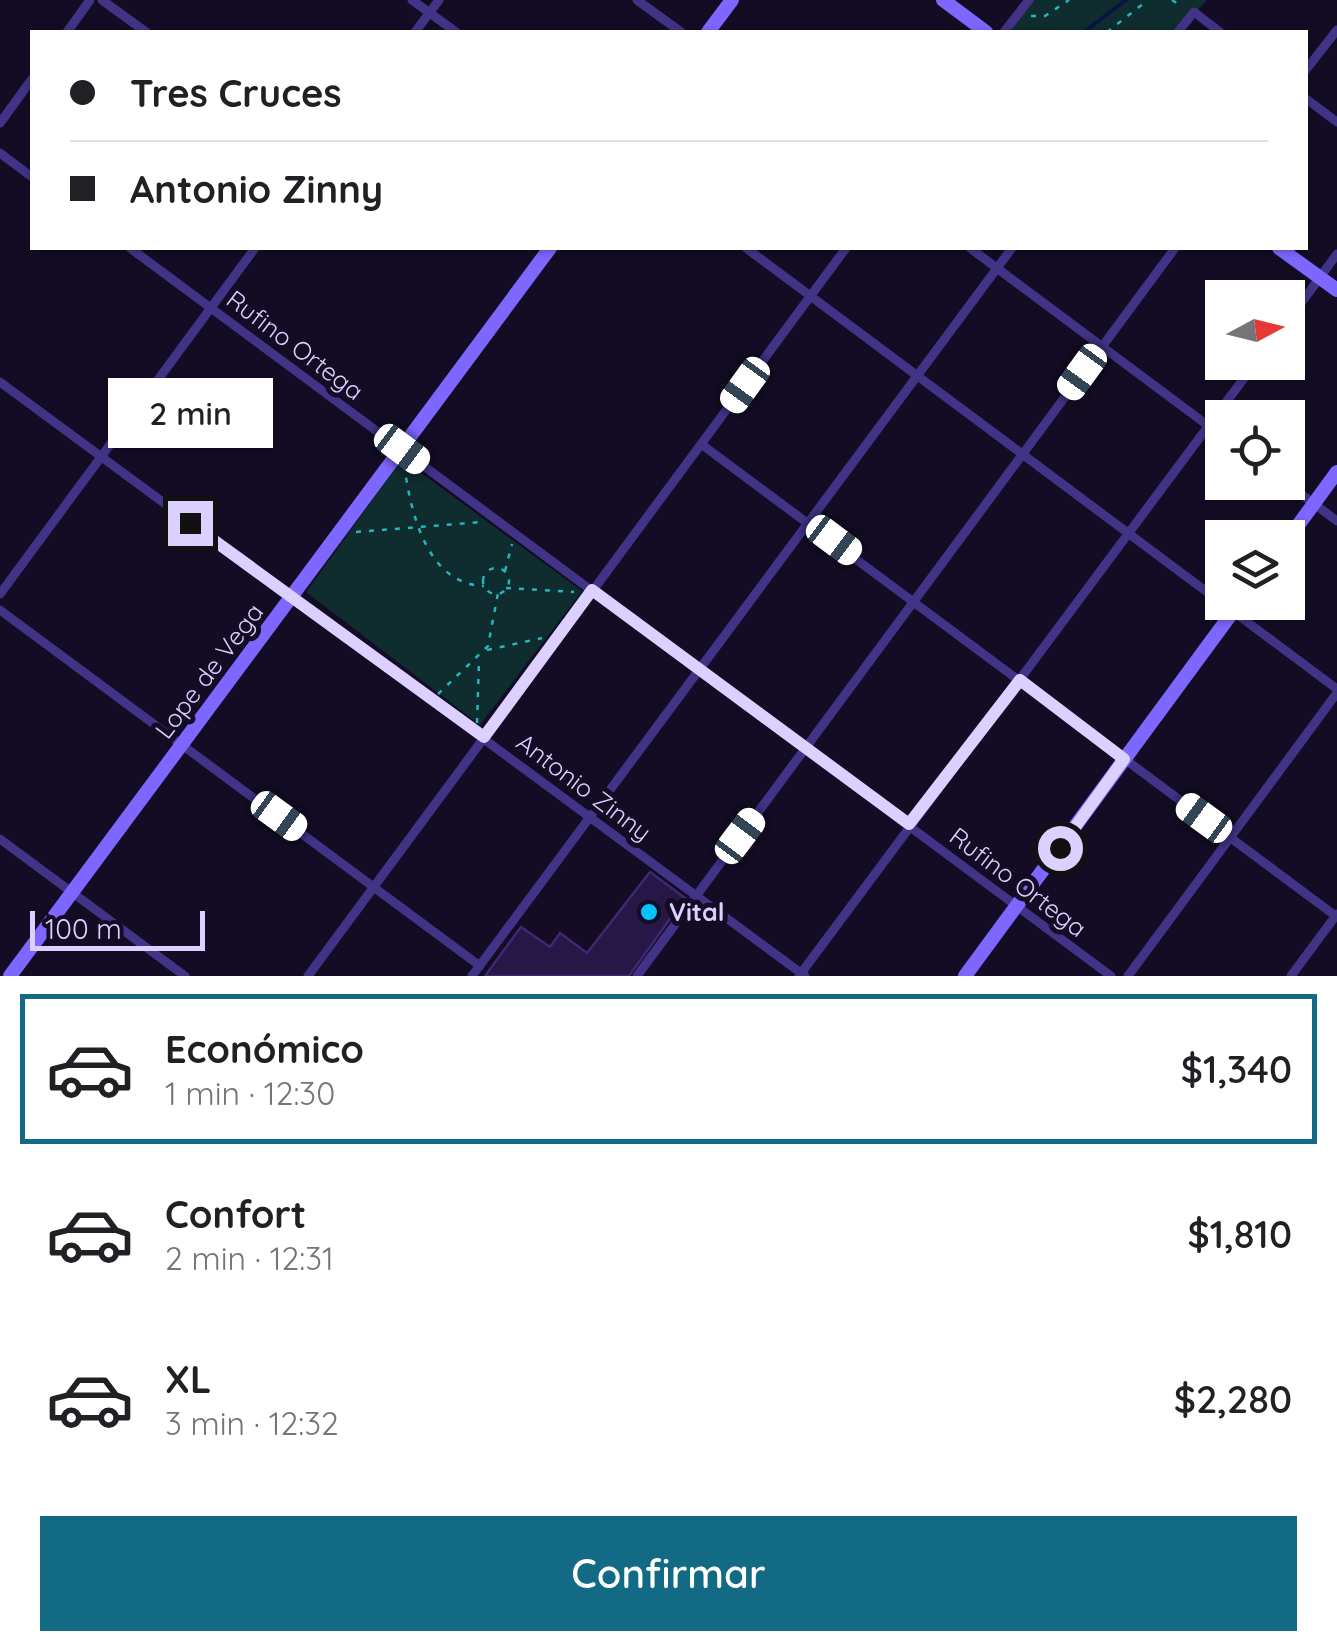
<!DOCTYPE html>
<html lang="es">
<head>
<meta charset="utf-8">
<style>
	body { margin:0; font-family:Quicksand,sans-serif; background:#f6f6f6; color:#202124; height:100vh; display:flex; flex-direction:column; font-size:38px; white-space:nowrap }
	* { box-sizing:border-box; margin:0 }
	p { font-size:32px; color:#757577 }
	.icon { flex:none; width:55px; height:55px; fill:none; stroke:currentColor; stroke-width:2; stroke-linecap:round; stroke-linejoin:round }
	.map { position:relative; height:976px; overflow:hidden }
	.details { display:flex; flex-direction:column; background:#fff; flex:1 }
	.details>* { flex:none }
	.banner { position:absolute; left:30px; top:30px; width:1278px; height:220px; border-radius:0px; box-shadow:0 2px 8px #0004; display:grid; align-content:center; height:220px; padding:0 40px; background:#fff }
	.needle { width:65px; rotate:83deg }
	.controls { position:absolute; left:1205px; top:280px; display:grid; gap:20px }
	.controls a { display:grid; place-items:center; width:100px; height:100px; border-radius:0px; background:#fff; box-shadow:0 2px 8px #0004; font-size:50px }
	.scale { position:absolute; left:30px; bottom:25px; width:175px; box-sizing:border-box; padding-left:10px; border:5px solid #dbd0ff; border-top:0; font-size:28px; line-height:35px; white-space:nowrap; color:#dbd0ff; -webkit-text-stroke:8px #130c24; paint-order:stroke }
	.end { position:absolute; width:45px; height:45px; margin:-22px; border:12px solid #dbd0ff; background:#111; box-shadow:0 0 0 5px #111 }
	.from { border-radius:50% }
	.bubble { position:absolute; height:70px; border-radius:0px; background:#fff; box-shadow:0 2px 8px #0004; font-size:32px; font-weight:600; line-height:70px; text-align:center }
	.car { position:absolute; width:30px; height:60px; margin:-30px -15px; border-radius:12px; box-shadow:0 0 8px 2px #0007; background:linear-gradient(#fff 24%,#345 0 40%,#fff 0 76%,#345 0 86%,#fff 0) }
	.banner b { display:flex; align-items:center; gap:35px; height:95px; font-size:38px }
	.banner b+b { border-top:2px solid #e0e0e0 }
	.banner i { width:25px; height:25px; background:#202124 }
	ul { padding:18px 0 0; list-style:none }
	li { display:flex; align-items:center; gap:30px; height:150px; margin:0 20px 15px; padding:0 20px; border:5px solid transparent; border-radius:0px }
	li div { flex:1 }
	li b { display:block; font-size:38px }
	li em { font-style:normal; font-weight:600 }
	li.active { border-color:#126a85 }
	li>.icon { width:90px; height:90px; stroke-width:1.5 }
	.cta { display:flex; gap:20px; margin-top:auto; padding:20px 40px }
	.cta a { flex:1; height:115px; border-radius:0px; background:#126a85; color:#fff; font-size:40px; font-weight:600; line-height:115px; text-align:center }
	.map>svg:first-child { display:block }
	.green { fill:#0f2c2f }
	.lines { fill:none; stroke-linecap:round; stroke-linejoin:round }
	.stream { stroke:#061544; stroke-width:4 }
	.building { fill:#261747; stroke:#402774; stroke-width:2.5 }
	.path { stroke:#26b5bd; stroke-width:2.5; stroke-dasharray:5 8; stroke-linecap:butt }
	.street { stroke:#413487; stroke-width:9 }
	.secondary { stroke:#7d67ff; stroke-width:14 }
	.route { stroke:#dbd0ff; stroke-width:12 }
	.poi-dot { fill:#00c4fb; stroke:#130c24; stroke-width:4 }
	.labels { text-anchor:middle; stroke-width:10; stroke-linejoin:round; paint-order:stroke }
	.street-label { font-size:25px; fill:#dbd0ff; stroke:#130c24 }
	.poi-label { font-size:25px; font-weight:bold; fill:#dbd0ff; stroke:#130c24; text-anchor:start }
</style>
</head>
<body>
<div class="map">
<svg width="1337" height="976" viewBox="0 0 1337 976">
	<rect width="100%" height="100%" fill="#130c24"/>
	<path class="green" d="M1029,0H1207L1178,32H1004Z
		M402,459L582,591L480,725L306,592Z"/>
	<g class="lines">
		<path class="stream" d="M1084,32L1126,0"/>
	</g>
	<path class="building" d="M650,872L685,898L629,976H485L521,927L550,947L560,933L587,953Z"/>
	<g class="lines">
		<path class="path" d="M1172,0L1183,7
			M1031,16H1045L1069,0
			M1107,32L1148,0
			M404,465C411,512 426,584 484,586
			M356,532L482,522
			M483 581a13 13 0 1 1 26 0a13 13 0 1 1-26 0Z
			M505,571L512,544
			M506,588L574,592
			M487,650L542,638
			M438,694L488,646L498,593
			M477,723L479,661"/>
		<path class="street" d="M102,0L146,32
			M412,0L456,32
			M637,0L681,32
			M67,32L90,0
			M415,32L439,0
			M1004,32L1029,0
			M1178,32L1194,12L1220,32
			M1305,71L1337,30
			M1305,98L1337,122
			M0,123L32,79
			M0,153L32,177
			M130,248L1111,976
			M746,248L1337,689
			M970,248L1222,436
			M1288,321L1337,254
			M0,382L805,976
			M701,444L1337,917
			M1285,482L1337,521
			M0,594L255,248
			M0,610L480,966
			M0,839L185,976
			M308,976L846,248
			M472,976L1012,248
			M637,976L1175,248
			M799,976L1256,362
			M1128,976L1337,693
			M1291,976L1337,914"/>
		<path class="secondary" d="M943,0L986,32
			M708,32L732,0
			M1279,248L1337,290
			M1288,539L1337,472
			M10,976L550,248
			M965,976L1240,602"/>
	</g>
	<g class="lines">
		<path class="route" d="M190,523L484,737L592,590L909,824L1020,680L1124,759L1060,848"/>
	</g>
	<circle class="poi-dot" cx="649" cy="912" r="10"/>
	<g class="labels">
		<g class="street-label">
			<text transform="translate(295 345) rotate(37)" y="9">Rufino Ortega</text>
			<text transform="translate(209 671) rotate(-53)" y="9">Lope de Vega</text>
			<text transform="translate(584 787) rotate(37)" y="9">Antonio Zinny</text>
			<text transform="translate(1018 882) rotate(37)" y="9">Rufino Ortega</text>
		</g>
		<g class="poi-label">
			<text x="669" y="921">Vital</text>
		</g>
	</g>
</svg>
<div class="controls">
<a><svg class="needle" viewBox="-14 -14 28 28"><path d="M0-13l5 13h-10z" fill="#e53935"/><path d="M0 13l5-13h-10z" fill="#757577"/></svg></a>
<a><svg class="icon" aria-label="locate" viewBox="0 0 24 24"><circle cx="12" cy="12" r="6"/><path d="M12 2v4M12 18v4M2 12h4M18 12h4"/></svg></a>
<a><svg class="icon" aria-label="layers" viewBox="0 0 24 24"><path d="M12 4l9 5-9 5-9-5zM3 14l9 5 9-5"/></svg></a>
</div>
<div class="scale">100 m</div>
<i class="end from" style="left:1060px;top:848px"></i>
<i class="end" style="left:190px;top:523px"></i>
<div class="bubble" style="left:108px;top:378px;width:165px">2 min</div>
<i class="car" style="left:1082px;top:372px;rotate:216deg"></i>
<i class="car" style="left:745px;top:385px;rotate:216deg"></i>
<i class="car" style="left:402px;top:449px;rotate:127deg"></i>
<i class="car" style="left:834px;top:540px;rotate:127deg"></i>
<i class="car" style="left:279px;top:816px;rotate:126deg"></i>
<i class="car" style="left:1204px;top:818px;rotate:306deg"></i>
<i class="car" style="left:740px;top:836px;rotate:37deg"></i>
<div class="banner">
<b><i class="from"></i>Tres Cruces</b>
<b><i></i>Antonio Zinny</b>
</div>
</div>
<section class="details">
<ul>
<li class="active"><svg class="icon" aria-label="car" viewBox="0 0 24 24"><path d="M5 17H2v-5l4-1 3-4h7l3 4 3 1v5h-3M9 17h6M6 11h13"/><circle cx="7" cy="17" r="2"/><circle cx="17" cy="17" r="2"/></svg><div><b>Económico</b><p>1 min · 12:30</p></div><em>$1,340</em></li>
<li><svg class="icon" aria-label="car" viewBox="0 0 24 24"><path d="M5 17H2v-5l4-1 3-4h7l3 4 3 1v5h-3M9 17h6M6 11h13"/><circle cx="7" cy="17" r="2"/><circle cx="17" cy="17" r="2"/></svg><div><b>Confort</b><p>2 min · 12:31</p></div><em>$1,810</em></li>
<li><svg class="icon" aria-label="car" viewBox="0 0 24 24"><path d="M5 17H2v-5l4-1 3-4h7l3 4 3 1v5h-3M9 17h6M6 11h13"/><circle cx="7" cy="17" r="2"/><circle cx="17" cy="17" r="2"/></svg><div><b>XL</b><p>3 min · 12:32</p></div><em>$2,280</em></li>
</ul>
<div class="cta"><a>Confirmar</a></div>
</section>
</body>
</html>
